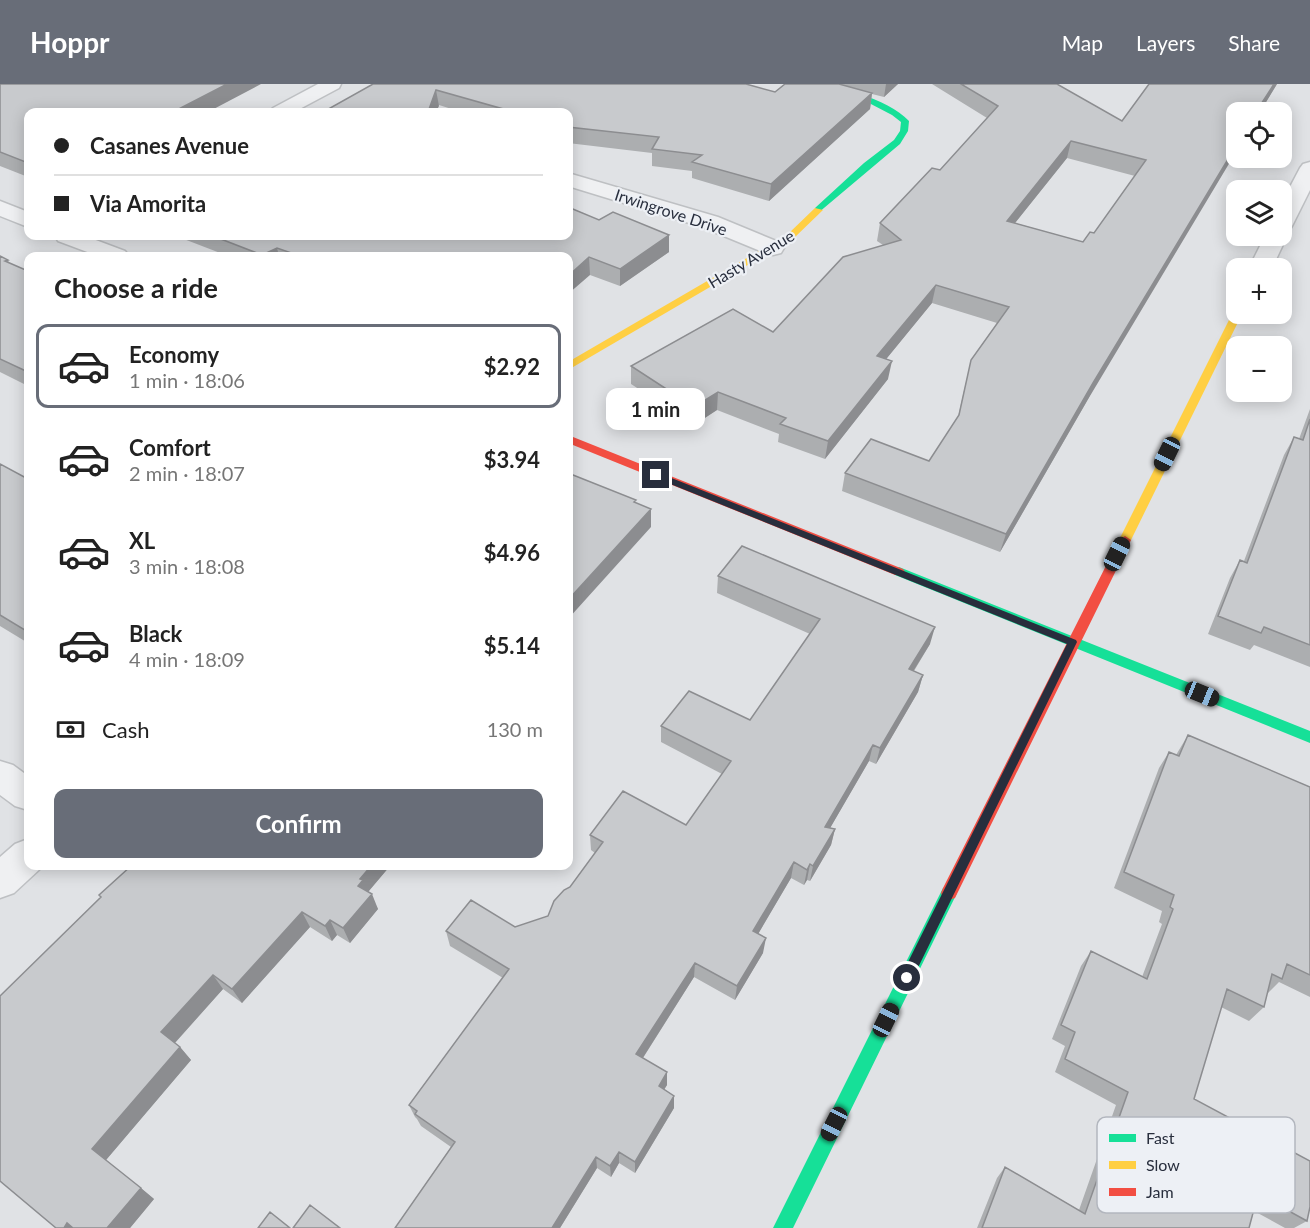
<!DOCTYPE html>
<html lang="en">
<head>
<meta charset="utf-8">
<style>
	body { margin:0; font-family:Lato,sans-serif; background:#f2f2f2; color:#222; height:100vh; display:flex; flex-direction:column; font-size:22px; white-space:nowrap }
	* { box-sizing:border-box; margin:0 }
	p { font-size:20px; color:#767676 }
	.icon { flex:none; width:33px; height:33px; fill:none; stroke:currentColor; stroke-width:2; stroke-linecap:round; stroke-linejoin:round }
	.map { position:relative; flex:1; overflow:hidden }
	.details { position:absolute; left:24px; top:168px; width:549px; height:618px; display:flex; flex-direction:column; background:#fff; border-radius:12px; box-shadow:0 3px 15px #0003 }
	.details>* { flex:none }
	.top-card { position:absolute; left:24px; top:24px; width:549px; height:132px; border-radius:12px; box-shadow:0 3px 15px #0003; display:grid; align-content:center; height:132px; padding:0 30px; background:#fff }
	.tools { position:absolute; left:1226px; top:18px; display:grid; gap:12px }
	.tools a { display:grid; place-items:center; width:66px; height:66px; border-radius:12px; background:#fff; box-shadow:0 3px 15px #0003; font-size:30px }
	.end { position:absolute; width:27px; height:27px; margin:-14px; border:8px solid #282e3d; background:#fff; box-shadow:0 0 0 3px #fff }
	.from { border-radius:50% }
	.bubble { position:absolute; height:42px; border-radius:12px; background:#fff; box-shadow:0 3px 15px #0003; font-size:20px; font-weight:700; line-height:42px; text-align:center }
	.car { position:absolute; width:18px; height:36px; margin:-18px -9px; border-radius:8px; box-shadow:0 0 4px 2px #0007; background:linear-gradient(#222 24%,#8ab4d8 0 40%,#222 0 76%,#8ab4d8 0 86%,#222 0) }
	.top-card b { display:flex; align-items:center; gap:21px; height:57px; font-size:22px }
	.top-card b+b { border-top:2px solid #e0e0e0 }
	.top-card i { width:15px; height:15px; background:#222 }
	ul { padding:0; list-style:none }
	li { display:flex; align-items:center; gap:18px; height:84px; margin:0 12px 9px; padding:0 18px; border:3px solid transparent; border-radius:12px }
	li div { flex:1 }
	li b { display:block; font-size:22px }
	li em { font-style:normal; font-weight:700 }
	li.active { border-color:#686d78 }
	li>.icon { width:54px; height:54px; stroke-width:1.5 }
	h2 { padding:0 30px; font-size:27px; line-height:72px }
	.pay { display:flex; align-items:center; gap:15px; height:66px; padding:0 30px; font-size:22px }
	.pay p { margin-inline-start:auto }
	.primary-button { display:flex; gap:12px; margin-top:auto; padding:12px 30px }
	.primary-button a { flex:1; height:69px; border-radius:12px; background:#686d78; color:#fff; font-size:24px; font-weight:700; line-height:69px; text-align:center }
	header { display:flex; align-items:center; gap:36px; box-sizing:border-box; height:84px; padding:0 30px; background:#686d78; color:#fff }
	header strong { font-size:28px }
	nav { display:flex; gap:33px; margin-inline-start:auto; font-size:21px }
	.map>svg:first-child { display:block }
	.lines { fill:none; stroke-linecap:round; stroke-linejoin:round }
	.street-casing { stroke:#bec0c3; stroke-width:3 }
	.street { fill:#eff0f2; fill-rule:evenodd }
	.fast { fill:#16e098; fill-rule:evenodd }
	.slow { fill:#ffcf43; fill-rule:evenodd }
	.jam { fill:#f24e42; fill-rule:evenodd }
	.wall { fill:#acaeb0; fill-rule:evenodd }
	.shaded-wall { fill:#8c8d90 }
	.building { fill:#c8cacd; stroke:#8c8d90; stroke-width:1.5; fill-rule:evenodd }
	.route { fill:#282e3d }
	.labels { text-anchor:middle; stroke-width:4.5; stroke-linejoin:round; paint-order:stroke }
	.far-street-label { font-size:16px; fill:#282e3d; stroke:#edf0f5 }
	.key { fill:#edf0f5; stroke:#b2b6be; stroke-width:1.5 }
	.key-label { font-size:16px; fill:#282e3d }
</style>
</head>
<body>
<header>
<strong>Hoppr</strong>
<nav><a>Map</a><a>Layers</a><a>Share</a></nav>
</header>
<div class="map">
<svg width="1310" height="1144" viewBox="0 0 1310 1144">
	<rect width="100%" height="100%" fill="#e0e2e5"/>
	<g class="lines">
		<g class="street-casing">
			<path id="street" d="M318,0H341L339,4L294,28H270L273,24Z
				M1310,78V106L1292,142L1289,147L1284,148L1287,152L1272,184H1249L1265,152H1281V120L1300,84L1303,80Z
				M568,89L718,133L781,159L784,164L781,169L773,171L765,169L702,143L568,102Z
				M0,117L28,128V143L0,132Z
				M55,152H85L125,167L129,172H98L58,157Z
				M0,677L13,681L28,692V726L15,722L0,711Z
				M28,755V782H42L41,784L14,809L0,814V773L15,760Z"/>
		</g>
		<use href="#street" class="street"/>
		<path class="fast" d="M803,0C835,0 887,14 909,37L908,47L900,60L818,129L815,128V124L864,79L894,56L900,47L901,38L892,31L869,19Z
			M899,483L1310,647V659L895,491L893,488L895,485Z
			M949,802L955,804L957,809L793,1144H773L943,804Z"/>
		<path class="slow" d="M815,124L823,126L794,154L568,286V278L788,150Z
			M1236,227V230H1242L1131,456L1129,459H1121L1119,456L1232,230Z"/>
		<path class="jam" d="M568,351L903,485L905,488L903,491H895L568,359Z
			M1125,452L1131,456L955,814L949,816L943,814L941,809L943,804L1119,456Z"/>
	</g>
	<path class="wall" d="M0,0L28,28V93L0,82Z
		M373,0L775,8L785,0H898L884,13L872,10L870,25L769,117L692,94V87L652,82V69L568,59V28H461Z
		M932,0H1057L1122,37L1149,0H1277L1260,28H1236L1087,317L1000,468L842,407L845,389L929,377L958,333L971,276L997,239L932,219L886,275L888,295L825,375L778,358L779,350L717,326L694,341L631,300V282L773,248L883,161L877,157L880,139L940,86L987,34ZM1067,74L1135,92L1094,149L1083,158L1015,139Z
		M176,152H568L669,168L620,202L590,191L568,172H228Z
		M0,172L8,176L9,179L28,187V302L0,288Z
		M1310,325V583L1254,561L1250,566L1208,550L1230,494L1240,476L1244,477L1284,371L1294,353L1299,355Z
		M0,380L28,395V559L0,542Z
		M718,492L930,560L914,587L923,591L918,608L876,680L869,677L830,744L835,745L831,761L810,797L807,796L804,801L791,794L758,850L763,869L735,916L694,893L643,974L667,1001L664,1005L674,1012V1024L635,1089L619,1079L611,1093L597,1084L560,1144H395L451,1063L421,1042L417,1035L415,1033L409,1021L503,894L450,862L446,847L515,843L548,832L595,769L591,766L590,751L686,741L722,690L661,658V642L750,636L810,550L717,509Z
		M1188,651L1310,703V913L1279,898L1268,909H1267L1264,923L1249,937L1221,923L1194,1015L1307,1137L1294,1144H1285L1254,1127L1249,1144H977L997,1094L1005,1083L1079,1126L1116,1021L1055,988L1065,962L1052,955L1081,882L1091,867L1142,893L1162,840L1159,838L1162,827L1114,804L1159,684L1169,668L1176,671Z
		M131,782H390L368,808L378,825L350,859L337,851L332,857L310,843L242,919L223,905L175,959L180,963L191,976L106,1076L154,1115L130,1144H56L101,813L99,811Z"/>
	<path class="shaded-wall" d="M227,0H261L208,28H173Z
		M886,0H898L884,13Z
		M1274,0H1277L1260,28H1256Z
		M436,6L439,22L436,28H428Z
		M872,9L870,25L769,117L771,100Z
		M1071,57L1067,74L1003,154L1007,137Z
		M1236,62V68L1087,317L1000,468L1006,450L1093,299Z
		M669,151V168L620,202V185Z
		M277,164L279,172H263L262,171Z
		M589,173L590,191L568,210V192Z
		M936,201L932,219L874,290L877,272Z
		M892,277L888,295L825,375L828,357Z
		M718,308L717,326L694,341V323Z
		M651,425V443L568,535V516Z
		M935,543L930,560L904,602L909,585Z
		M923,591L918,608L876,680L880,664Z
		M873,661L869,677L822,758L825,743Z
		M835,745L831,761L810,797L813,782Z
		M794,778L791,794L751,862L753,847Z
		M810,780L807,796L804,801L807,786Z
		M371,782H390L368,808L358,802L360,795Z
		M372,810L378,825L350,859L343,844Z
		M302,828L310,843L242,919L232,905Z
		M330,836L337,851L332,857L325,842Z
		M766,854L763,869L735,916L737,902Z
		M695,879L694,893L637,983L636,970Z
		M213,891L223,905L172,962L161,948Z
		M180,963L191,976L106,1076L92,1065Z
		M667,988V1001L659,1014V1002Z
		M674,1012V1024L635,1089V1078Z
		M619,1068V1079L611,1093L610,1082Z
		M596,1073L597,1084L560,1144H552Z
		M141,1104L154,1115L130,1144H107Z
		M67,1139L75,1144H64Z"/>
	<path class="building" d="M0,0H227L173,28H28V79L0,68Z
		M373,0H746L775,8L785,0H839L872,9L771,100L692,78L702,71L652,65L659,53L568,43V28H514L436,6L428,28H323Z
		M961,0H1057L1122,37L1149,0H1274L1256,28H1236V62L1093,299L1006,450L845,389L871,355L929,377L959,331L971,276L1009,223L936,201L877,272L892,277L828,357L780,340L786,334L718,308L694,323L631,282L733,225L773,248L843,173L901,156L880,139L932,84L940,86L998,22ZM1071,57L1146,76L1094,149L1090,148L1083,158L1007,137Z
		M568,123L599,136L613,128L669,151L620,185L589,173L568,192V172H300L277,164L262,171L213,152H568Z
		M0,172L8,176L5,177L28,187V288L0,275Z
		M1310,335V561L1264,543L1261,549L1218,532L1240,476L1247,479L1294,353L1303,356Z
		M0,380L28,395V406L26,407L28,408V548L0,531Z
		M568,389L636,416L634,418L651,425L568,516Z
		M742,462L935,543L909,585L923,591L880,664L873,661L825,743L835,745L813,782L810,780L807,786L794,778L753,847L766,854L737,902L695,879L636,970L667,988L659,1002L674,1012L635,1078L619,1068L610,1082L596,1073L552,1144H395L455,1058L415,1030L417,1027L409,1021L509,885L446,847L471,816L515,843L548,832L554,817L564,806L570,803L603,758L590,751L623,707L686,741L731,677L661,642L689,607L750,636L820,535L718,492Z
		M1188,651L1310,703V891L1287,880L1282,895L1272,890L1264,923L1227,905L1194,1015L1310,1077V1123L1307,1137L1258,1110L1249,1144H982L1005,1083L1085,1130L1128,1008L1065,975L1075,948L1061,941L1091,867L1147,895L1173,825L1170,823L1174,811L1124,788L1169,668L1179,672Z
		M131,782H371L360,795L363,796L358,802L372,810L343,844L330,836L325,842L302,828L232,905L213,891L161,948L180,963L92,1065L141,1104L107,1144H73L67,1139L64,1144H56L0,1097V912L101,813L99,811Z
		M310,1121L340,1144H293Z
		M270,1128L290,1144H258Z"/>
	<path class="route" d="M653,389H659L1076,556L1077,558L911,898H902V890L1067,560L653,393Z"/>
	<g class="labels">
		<g class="far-street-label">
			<text transform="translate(671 128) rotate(18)" y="6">Irwingrove Drive</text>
			<text transform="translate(751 175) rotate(-31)" y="6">Hasty Avenue</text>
		</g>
	</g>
	<rect x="1097" y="1033" width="198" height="96" rx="9" class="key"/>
	<rect x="1109" y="1050" width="27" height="8" fill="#16e098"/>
	<rect x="1109" y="1077" width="27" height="8" fill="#ffcf43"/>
	<rect x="1109" y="1104" width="27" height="8" fill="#f24e42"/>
	<g class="key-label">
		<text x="1146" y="1060">Fast</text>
		<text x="1146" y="1087">Slow</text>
		<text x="1146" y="1114">Jam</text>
	</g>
</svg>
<div class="tools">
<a><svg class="icon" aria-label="locate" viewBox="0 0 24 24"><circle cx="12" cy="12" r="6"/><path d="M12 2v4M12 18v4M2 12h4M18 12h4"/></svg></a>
<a><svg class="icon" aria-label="layers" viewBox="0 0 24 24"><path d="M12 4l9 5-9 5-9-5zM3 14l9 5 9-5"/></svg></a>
<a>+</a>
<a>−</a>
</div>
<i class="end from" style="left:907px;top:894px"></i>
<i class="end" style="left:656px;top:391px"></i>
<div class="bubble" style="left:606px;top:304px;width:99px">1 min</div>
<i class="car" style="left:1167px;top:370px;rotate:206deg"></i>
<i class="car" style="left:1117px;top:470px;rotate:26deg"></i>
<i class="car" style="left:1202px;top:610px;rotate:112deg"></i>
<i class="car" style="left:886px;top:936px;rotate:26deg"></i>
<i class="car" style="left:834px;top:1040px;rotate:207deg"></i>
<div class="top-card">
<b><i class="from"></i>Casanes Avenue</b>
<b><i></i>Via Amorita</b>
</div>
<section class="details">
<h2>Choose a ride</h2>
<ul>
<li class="active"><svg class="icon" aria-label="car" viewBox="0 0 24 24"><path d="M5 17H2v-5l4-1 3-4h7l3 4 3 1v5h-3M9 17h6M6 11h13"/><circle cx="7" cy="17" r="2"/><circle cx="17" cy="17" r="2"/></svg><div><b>Economy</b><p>1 min · 18:06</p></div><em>$2.92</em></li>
<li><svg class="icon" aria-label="car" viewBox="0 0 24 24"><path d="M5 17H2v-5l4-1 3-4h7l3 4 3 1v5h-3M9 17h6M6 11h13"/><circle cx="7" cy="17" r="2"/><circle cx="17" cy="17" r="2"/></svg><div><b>Comfort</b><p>2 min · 18:07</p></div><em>$3.94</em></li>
<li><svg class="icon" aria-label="car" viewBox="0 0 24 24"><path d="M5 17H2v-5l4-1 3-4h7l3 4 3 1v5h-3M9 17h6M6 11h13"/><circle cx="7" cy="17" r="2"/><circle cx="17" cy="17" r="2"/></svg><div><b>XL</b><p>3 min · 18:08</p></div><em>$4.96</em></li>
<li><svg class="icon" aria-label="car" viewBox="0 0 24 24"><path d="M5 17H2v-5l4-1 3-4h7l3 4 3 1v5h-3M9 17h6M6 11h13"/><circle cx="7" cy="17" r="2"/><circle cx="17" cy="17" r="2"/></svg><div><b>Black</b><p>4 min · 18:09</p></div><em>$5.14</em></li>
</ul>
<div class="pay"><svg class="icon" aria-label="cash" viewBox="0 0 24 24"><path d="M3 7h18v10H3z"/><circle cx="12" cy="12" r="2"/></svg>Cash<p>130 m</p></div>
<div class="primary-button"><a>Confirm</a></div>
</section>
</div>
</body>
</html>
